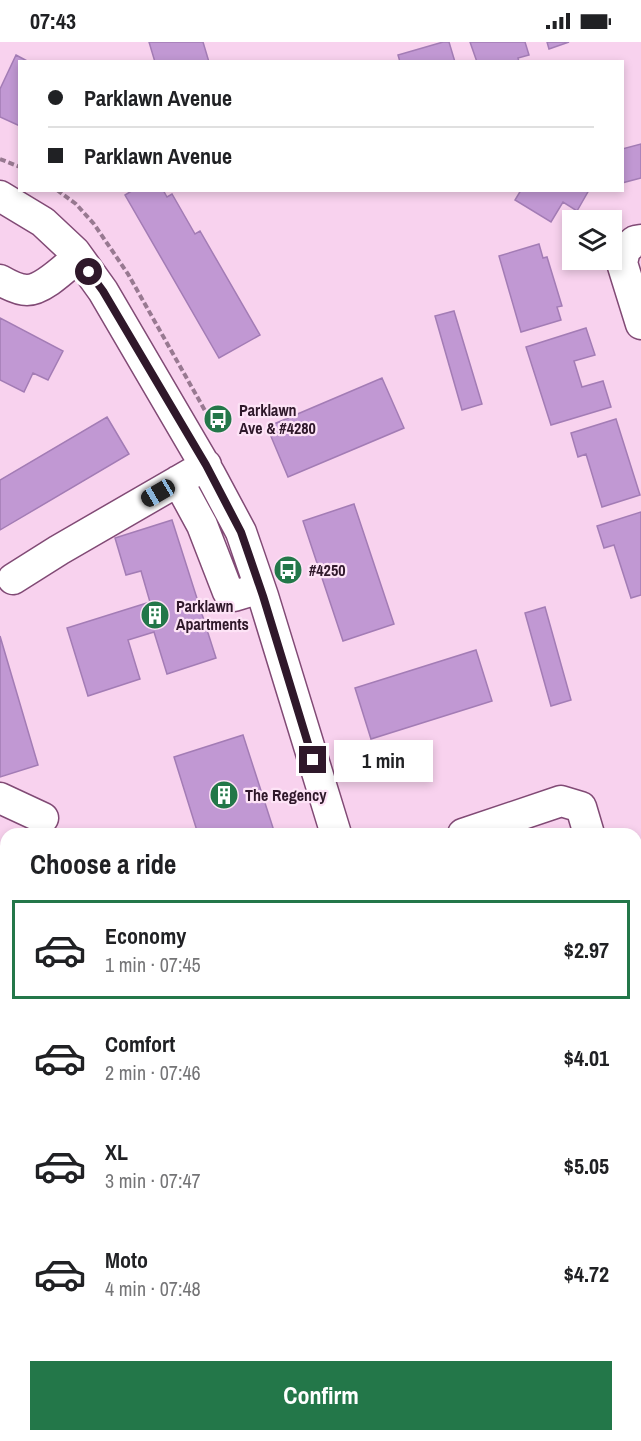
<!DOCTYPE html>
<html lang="en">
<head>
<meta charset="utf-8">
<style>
	body { margin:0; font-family:"Archivo Narrow",sans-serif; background:#f2f2f2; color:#202124; height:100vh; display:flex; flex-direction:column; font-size:22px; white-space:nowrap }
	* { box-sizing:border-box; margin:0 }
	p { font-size:20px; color:#757577 }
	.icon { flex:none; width:33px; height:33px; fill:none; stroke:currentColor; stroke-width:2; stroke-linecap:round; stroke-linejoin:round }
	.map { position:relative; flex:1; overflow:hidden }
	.side { position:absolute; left:0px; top:786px; width:642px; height:614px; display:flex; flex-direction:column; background:#fff; border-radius:18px 18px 0 0; box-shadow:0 3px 9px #0003 }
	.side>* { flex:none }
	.hud { position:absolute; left:18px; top:18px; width:606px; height:132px; border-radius:0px; box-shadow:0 3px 9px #0003; display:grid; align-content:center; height:132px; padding:0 30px; background:#fff }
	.controls { position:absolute; left:562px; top:168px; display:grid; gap:12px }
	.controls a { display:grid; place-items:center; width:60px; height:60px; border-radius:0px; background:#fff; box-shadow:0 3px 9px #0003; font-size:30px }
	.end { position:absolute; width:27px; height:27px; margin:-14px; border:8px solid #2f182a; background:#fff; box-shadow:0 0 0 3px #fff }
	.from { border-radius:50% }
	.bubble { position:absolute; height:42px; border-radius:0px; background:#fff; box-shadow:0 3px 9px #0003; font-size:20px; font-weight:800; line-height:42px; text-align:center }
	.car { position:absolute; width:18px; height:36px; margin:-18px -9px; border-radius:8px; box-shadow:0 0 4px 2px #0007; background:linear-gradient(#222 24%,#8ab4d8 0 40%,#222 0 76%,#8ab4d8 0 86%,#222 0) }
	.hud b { display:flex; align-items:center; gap:21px; height:57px; font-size:22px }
	.hud b+b { border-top:2px solid #e0e0e0 }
	.hud i { width:15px; height:15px; background:#202124 }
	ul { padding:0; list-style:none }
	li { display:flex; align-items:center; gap:18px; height:99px; margin:0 12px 9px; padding:0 18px; border:3px solid transparent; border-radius:0px }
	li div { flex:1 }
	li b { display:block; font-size:22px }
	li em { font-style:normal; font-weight:800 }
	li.current { border-color:#237749 }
	li>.icon { width:54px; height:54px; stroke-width:1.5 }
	h2 { padding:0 30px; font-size:27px; line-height:72px }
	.primary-button { display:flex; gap:12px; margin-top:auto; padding:12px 30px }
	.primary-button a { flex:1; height:69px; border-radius:0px; background:#237749; color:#fff; font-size:24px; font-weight:800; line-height:69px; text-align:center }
	.status { display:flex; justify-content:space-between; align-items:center; height:42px; padding:0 30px; background:#fff; direction:ltr }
	.status svg { height:16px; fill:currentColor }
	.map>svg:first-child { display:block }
	.building { fill:#c198d3; stroke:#a37cb5; stroke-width:1.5 }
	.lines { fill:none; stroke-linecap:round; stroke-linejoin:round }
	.minor-casing { stroke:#814a75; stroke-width:33 }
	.path { stroke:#987991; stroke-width:4; stroke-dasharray:6 3; stroke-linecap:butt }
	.minor { stroke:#fff; stroke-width:30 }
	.route { stroke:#2f182a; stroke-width:8 }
	.labels { text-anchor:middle; stroke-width:4.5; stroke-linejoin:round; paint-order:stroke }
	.poi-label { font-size:16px; font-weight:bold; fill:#2f182a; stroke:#fde3f6; text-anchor:start }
</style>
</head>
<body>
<div class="status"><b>07:43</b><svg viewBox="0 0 49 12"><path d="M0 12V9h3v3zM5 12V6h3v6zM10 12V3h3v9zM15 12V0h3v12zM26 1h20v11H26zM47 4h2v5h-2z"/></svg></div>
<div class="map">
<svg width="641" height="1399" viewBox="0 0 641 1399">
	<rect width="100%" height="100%" fill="#f8d2ee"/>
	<path class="building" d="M149,0H203L209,20H155Z
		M443,0H449L455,20H400L398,13Z
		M470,0H525L529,13L518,16L519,20H477Z
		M547,0H569L549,7Z
		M16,13L29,20H20V84L0,75V47Z
		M641,102V136L622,141V107Z
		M133,148H163L167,155L172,152L195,192L200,189L260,293L219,316L125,153Z
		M521,148H589L577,169L563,160L551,180L515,158Z
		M539,202L543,216L547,215L562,264L557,265L561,278L521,290L499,214Z
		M454,269L482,362L462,368L435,274Z
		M0,276L63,309L48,338L33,331L24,350L0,338Z
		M586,286L595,313L574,319L582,345L603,339L611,365L551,383L526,305Z
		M382,336L404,386L288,435L267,385Z
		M107,375L129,412L0,488V438Z
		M616,377L640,453L602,465L586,412L578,415L571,391Z
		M354,462L394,582L343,599L303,479Z
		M641,470V553L631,556L614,503L604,506L597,484Z
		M172,478L216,616L167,632L154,590L128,598L140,637L88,654L67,586L150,560L141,529L126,533L115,496Z
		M545,565L571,658L551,664L525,571Z
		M0,594L38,723L0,735Z
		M476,608L492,659L371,697L355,646Z
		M243,693L275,792H198L174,715Z
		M636,996L641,1012V1173L636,1174Z
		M3,1033L6,1046L2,1048L6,1059L1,1060L3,1067L6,1066V1214L0,1215V1035Z
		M641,1185V1257L636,1258V1186Z
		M202,1394H256L257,1398L262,1396L263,1399H203Z"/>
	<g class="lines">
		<g class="minor-casing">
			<path id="minor" d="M0,154L43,180L75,210L103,249L210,432L241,490L263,554L336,792
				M641,198L635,199L625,208L622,221L641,282
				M0,238C7,242 18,248 27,248C43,248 66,225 78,215
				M178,439L202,483L228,550L234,554L260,546
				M13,537L59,508L206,423
				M0,756L43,776
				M463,792L561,759L581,765L589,792
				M636,933L641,948
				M636,1279L641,1278
				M636,1343L641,1342
				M468,1396L478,1394"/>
		</g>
		<path class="path" d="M0,117L20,125
			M57,148L76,162L94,182L128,232L212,381
			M547,1399L563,1394"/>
		<use href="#minor" class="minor"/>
	</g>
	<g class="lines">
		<path class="route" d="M89,230L103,249L206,423L241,490L263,554L313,718"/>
	</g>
	<defs>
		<g id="bus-disc" transform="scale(1.5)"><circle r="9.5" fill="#237749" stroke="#fde3f6"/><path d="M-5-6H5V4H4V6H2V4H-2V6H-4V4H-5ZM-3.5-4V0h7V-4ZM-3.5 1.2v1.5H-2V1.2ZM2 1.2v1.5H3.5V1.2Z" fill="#fff"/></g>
		<g id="building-disc" transform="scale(1.5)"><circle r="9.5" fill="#237749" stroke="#fde3f6"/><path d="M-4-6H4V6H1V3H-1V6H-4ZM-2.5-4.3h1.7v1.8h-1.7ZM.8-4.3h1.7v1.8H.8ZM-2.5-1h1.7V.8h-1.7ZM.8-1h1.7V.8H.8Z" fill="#fff"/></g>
	</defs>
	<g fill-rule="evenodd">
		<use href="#bus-disc" x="218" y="377"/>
		<use href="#bus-disc" x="288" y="528"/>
		<use href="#building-disc" x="155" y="573"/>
		<use href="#building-disc" x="224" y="753"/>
	</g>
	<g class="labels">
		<g class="poi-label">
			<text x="239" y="374">Parklawn<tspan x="239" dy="18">Ave &amp; #4280</tspan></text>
			<text x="309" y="534">#4250</text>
			<text x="176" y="570">Parklawn<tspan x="176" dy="18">Apartments</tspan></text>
			<text x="245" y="759">The Regency</text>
		</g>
	</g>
</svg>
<div class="controls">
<a><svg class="icon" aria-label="layers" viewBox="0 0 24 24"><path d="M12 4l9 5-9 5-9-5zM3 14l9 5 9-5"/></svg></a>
</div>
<i class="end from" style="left:89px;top:230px"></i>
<i class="end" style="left:313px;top:718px"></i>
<div class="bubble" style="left:334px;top:698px;width:99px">1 min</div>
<i class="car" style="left:158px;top:451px;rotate:240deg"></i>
<div class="hud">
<b><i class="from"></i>Parklawn Avenue</b>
<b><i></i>Parklawn Avenue</b>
</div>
<section class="side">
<h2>Choose a ride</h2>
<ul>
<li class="current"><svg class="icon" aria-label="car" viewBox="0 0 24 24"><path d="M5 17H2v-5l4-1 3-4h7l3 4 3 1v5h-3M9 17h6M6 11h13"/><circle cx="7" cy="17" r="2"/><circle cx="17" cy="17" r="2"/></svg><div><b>Economy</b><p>1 min · 07:45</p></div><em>$2.97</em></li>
<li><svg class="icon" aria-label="car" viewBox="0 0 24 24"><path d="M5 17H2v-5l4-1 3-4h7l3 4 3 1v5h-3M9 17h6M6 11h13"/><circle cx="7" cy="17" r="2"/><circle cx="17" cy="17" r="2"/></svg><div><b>Comfort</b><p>2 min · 07:46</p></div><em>$4.01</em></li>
<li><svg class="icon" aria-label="car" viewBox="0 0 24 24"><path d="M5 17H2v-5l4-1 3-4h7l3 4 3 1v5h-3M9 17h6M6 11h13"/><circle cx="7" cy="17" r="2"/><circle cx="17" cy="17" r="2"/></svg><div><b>XL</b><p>3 min · 07:47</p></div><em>$5.05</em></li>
<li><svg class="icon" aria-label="car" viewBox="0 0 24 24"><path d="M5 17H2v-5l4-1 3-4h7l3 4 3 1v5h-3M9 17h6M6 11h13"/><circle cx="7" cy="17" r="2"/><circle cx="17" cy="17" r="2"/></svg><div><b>Moto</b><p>4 min · 07:48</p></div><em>$4.72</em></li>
</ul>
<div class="primary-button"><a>Confirm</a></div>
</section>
</div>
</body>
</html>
